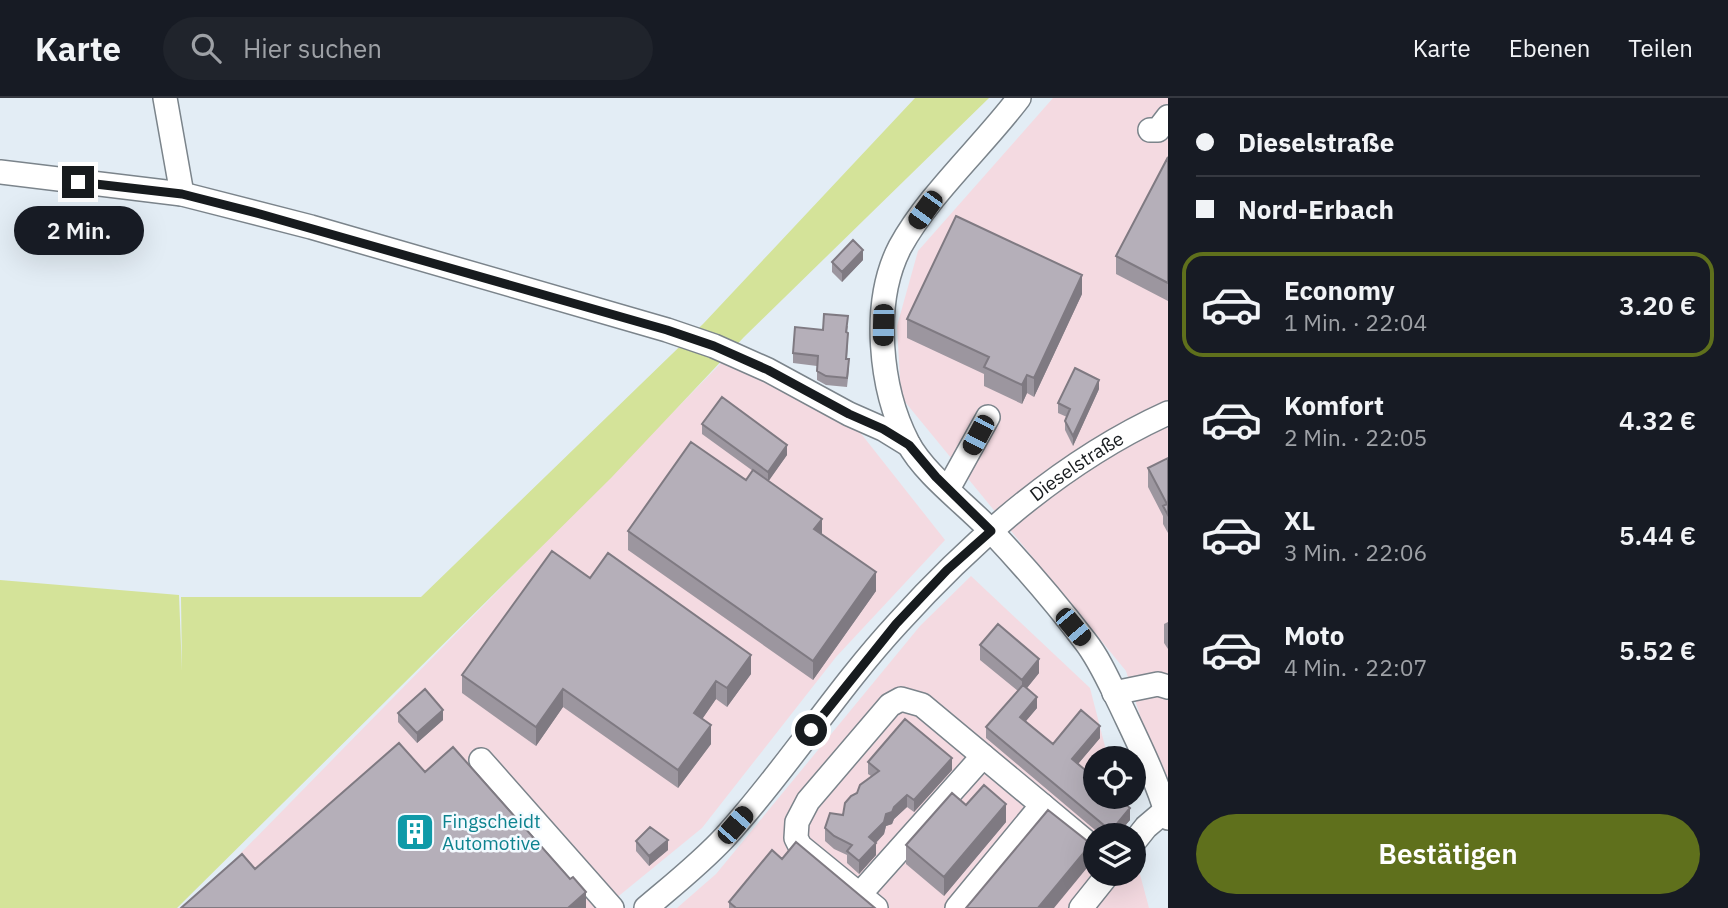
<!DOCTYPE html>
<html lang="de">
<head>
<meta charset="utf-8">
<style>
	body { margin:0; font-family:"IBM Plex Sans",sans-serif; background:#20242c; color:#f1f3f6; height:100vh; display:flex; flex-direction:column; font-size:26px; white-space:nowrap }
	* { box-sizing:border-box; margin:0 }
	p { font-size:23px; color:#9ea1a6 }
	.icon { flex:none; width:38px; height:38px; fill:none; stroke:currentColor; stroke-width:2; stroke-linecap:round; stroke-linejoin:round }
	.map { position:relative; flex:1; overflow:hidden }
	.side { display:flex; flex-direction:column; background:#171b24; width:560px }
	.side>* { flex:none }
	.hud { display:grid; align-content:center; height:154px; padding:0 28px; background:#171b24 }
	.fabs { position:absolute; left:1083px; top:648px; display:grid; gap:14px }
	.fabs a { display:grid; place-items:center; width:63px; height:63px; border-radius:50%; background:#171b24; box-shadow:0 7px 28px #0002; font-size:35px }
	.end { position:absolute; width:32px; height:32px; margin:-16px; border:9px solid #171b1e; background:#fff; box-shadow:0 0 0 4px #fff }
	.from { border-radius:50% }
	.bubble { position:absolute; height:49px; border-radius:24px; background:#171b24; box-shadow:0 7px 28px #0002; font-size:23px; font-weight:600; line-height:49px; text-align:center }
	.car { position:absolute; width:21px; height:42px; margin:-21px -10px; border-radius:9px; box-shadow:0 0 5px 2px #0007; background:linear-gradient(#222 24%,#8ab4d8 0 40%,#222 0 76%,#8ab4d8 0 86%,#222 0) }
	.hud b { display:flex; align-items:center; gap:24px; height:66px; font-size:26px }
	.hud b+b { border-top:2px solid #363941 }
	.hud i { width:18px; height:18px; background:#f1f3f6 }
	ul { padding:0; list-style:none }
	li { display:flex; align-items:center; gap:21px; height:105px; margin:0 14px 10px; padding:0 14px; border:4px solid transparent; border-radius:21px }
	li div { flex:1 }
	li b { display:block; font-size:26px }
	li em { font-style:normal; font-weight:600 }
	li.active { border-color:#5f701c }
	li>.icon { width:63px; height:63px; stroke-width:1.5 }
	.primary-button { display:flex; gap:14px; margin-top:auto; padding:14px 28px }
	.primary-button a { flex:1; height:80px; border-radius:42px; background:#5f701c; color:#fff; font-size:28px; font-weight:600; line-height:80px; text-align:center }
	header { display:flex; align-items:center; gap:42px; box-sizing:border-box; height:98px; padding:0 35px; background:#171b24; border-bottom:2px solid #363941 }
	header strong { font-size:33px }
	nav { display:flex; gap:38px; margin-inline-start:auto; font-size:24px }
	.search { width:490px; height:63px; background:#20242c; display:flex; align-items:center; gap:18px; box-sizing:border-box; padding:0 24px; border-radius:38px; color:#9ea1a6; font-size:26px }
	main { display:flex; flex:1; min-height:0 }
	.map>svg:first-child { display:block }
	.industrial { fill:#f4dae1 }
	.green { fill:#d4e399 }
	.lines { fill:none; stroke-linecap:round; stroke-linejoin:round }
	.minor-casing { stroke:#7b848b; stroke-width:26 }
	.minor { stroke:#fff; stroke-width:23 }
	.wall { fill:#9c969f }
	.shaded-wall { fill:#7f7a82 }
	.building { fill:#b5afb9; stroke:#7f7a82; stroke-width:2 }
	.route { stroke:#171b1e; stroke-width:9 }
	.labels { text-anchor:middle; stroke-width:5; stroke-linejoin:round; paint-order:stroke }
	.street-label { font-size:19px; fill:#171b1e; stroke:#f4faff }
	.culture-label { font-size:19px; fill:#0d838f; stroke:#f4faff; text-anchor:start }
</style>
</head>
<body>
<header>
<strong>Karte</strong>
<div class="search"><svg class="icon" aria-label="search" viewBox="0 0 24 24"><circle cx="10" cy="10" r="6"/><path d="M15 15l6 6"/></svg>Hier suchen</div>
<nav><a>Karte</a><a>Ebenen</a><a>Teilen</a></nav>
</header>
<main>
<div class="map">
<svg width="1168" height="810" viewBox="0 0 1168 810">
	<rect width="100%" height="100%" fill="#e3edf5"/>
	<path class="industrial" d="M1053,0H1168V707L1126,573L901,299L897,228L918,153Z
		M726,260L859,333L945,442L836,559L702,730L604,810H187Z
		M971,478L1090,590L1108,660H1096V698H1119L1129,737H1096V775H1134V754L1149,810H677L716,776L920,528Z"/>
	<path class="green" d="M915,0H989L744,239L611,380L177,810H0V482L179,497L182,573L181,499H421L703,226Z"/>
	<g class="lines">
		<g class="minor-casing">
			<g id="minor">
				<path d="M165,0L182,96"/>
				<path d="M1019,0C982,49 929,96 900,149C871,205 880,291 908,345C925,377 967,407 992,434C1024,468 1056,505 1085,543C1100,562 1110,586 1121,608C1138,644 1157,682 1168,720"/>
				<path d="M1150,32H1158L1168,19"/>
				<path d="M0,74L182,96L311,129L667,232L714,248L768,272L849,316L883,331L909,347"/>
				<path d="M948,391L988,319"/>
				<path d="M1114,595L1158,586L1168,589"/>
				<path d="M481,662L612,810"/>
				<path d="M1134,744L1146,729L1166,712"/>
				<path d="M859,797L983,658"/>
				<path id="s1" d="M646,810C673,787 701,765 725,739C787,671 836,592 898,525C974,441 1064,362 1168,315"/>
				<path d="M876,810L800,748L796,740L797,724L808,703L890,607L901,601L922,607L1096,752"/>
				<path d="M957,810L1042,707"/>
				<path d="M1081,810L1109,775"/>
			</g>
		</g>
		<use href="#minor" class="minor"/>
	</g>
	<path class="wall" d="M1168,59V203L1116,176V158Z
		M863,162L842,184L832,174V164Z
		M1082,196L1034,299L1027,295L1022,306L984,288V276L907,240V221Z
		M848,228L847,235L848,245L847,261L849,271L847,289L826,287L817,282V268L793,265V255L823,232Z
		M1099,291L1073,348L1065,332V323L1067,319L1058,315V305Z
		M702,326L787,357L768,383L822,436L876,493L813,582L628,452V433L746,382L753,373L702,336Z
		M1168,360V435L1163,426V418L1148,389V370Z
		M590,480L751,576L727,609L716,601L702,621L711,646L678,690L563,609L536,648L462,595V577Z
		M1168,524V551L1164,545V526Z
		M980,547L1039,575L1027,590L1037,610L1026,623L1053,646L1100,640L1078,666L1130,722L1117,737H1101L986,640V629L1018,593L980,562Z
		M398,615L443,622L417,645L398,624Z
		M868,664L952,672L914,714L907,709L894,721L892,726L886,728L884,736L876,745V757L859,776L847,765V757L834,751L825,743V730L843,717L857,695L871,678L868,676Z
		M966,707L1006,724L944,798L906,766V747Z
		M636,743L668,752L649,768L636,753Z
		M782,761L875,810H729V804Z"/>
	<path class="shaded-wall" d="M863,152V162L842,184V174Z
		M1082,177V196L1034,299V280Z
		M1027,277V295L1022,306V287Z
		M1099,282V291L1073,348V338Z
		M787,347V357L768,384V374Z
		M822,421V439L814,431Z
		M876,474V493L813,582V563Z
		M751,557V576L727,609V590Z
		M1039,561V575L1022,596V582Z
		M716,583V601L694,633V615Z
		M563,591V609L536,648V629Z
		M1037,599V610L1020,630V619Z
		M443,612V622L417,645V635Z
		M711,627V646L678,690V672Z
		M1100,628V640L1072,673V661Z
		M952,660V672L914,714V702Z
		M907,697V709L894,721L892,726L886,728L884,736L869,752V739L886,716Z
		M1006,706V724L944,798V779Z
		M1130,710V722L1117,737H1111V733Z
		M668,742V752L649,768V758Z
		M876,745V757L859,776V763Z
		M1091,746V765L1054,810H1038Z
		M586,794V810H568Z"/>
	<path class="building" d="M1168,59V185L1116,158Z
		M956,118L1082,177L1034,280L1027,277L1022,287L984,269L989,259L907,221Z
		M853,142L863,152L842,174L832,164Z
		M824,216L848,218L846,234L848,235L846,261H849L847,280L826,278L817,273L818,258L793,255L795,229L823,232Z
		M1075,270L1099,282L1073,338L1065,323L1070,311L1058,305Z
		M722,299L787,347L768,374L702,326Z
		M691,344L746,382L753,372L822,421L814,431L876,474L813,563L628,433Z
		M1168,360V417L1163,408L1167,406L1148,370Z
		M552,453L590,480L608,455L751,557L727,590L716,583L694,615L711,627L678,672L563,591L536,629L462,577Z
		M998,526L1039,561L1022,582L980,547Z
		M1023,587L1037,599L1020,619L1053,646L1081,612L1100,628L1072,661L1096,681V698H1116L1130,710L1111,733L986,629Z
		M425,591L443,612L417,635L398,615Z
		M905,621L952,660L914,702L907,697L894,709L892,714L886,716L884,724L869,739L876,745L859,763L847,753L852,747L834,738L825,730L830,715L843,717L845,705L851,698L857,695L860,687L879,673L868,664Z
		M399,645L425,674L453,649L570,781L573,779L586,794L568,810H181L242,756L255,771Z
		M984,687L1006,706L944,779L906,747L952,695L966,707Z
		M1048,712L1091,746L1038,810H966Z
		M650,729L668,742L649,758L636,743Z
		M796,744L875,810H736L729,804L772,752L782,761Z"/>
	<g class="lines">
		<path class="route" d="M78,84L182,96L260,116L667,232L714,248L768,272L849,316L883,331L909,347L936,379L991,433L947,472L896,526L811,632"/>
	</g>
	<defs>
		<g id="building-square" transform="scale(2.0125)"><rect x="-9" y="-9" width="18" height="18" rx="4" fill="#0f9aa8" stroke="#f4faff"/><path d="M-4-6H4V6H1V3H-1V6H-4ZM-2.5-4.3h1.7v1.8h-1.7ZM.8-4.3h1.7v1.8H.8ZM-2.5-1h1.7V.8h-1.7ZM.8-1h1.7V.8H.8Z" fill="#fff"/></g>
	</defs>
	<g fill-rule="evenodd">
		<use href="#building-square" x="415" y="734"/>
	</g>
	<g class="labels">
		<g class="street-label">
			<text dy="7" stroke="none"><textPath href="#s1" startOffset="620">Dieselstraße</textPath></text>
		</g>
		<g class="culture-label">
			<text x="442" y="730">Fingscheidt<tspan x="442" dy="22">Automotive</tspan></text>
		</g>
	</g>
</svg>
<div class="fabs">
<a><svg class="icon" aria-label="locate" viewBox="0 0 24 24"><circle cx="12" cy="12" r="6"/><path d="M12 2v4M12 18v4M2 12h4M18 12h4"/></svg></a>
<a><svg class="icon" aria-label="layers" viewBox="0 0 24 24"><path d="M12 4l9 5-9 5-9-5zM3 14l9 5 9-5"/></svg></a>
</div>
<i class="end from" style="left:811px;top:632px"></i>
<i class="end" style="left:78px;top:84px"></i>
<div class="bubble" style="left:14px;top:108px;width:130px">2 Min.</div>
<i class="car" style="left:925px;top:112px;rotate:216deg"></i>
<i class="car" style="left:883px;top:227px;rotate:181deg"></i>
<i class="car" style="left:978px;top:337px;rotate:208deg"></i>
<i class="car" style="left:1073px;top:529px;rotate:140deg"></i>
<i class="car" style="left:735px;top:727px;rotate:41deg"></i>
</div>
<section class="side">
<div class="hud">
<b><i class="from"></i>Dieselstraße</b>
<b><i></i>Nord-Erbach</b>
</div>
<ul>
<li class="active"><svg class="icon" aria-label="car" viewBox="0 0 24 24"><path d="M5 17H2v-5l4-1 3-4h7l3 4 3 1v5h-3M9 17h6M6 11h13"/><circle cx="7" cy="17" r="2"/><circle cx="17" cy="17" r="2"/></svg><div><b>Economy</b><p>1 Min. · 22:04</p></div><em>3.20 €</em></li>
<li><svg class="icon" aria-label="car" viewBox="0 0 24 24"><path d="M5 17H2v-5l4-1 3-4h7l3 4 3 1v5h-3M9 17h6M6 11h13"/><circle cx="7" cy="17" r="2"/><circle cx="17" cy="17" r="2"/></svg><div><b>Komfort</b><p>2 Min. · 22:05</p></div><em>4.32 €</em></li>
<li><svg class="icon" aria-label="car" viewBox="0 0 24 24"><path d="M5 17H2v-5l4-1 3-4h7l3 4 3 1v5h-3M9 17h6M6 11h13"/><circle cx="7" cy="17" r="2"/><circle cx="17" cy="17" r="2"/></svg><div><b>XL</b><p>3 Min. · 22:06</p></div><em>5.44 €</em></li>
<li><svg class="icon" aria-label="car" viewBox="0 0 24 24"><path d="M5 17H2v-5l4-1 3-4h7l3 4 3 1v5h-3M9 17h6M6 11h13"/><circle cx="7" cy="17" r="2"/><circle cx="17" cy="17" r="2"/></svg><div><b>Moto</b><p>4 Min. · 22:07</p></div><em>5.52 €</em></li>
</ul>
<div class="primary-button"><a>Bestätigen</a></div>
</section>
</main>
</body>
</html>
